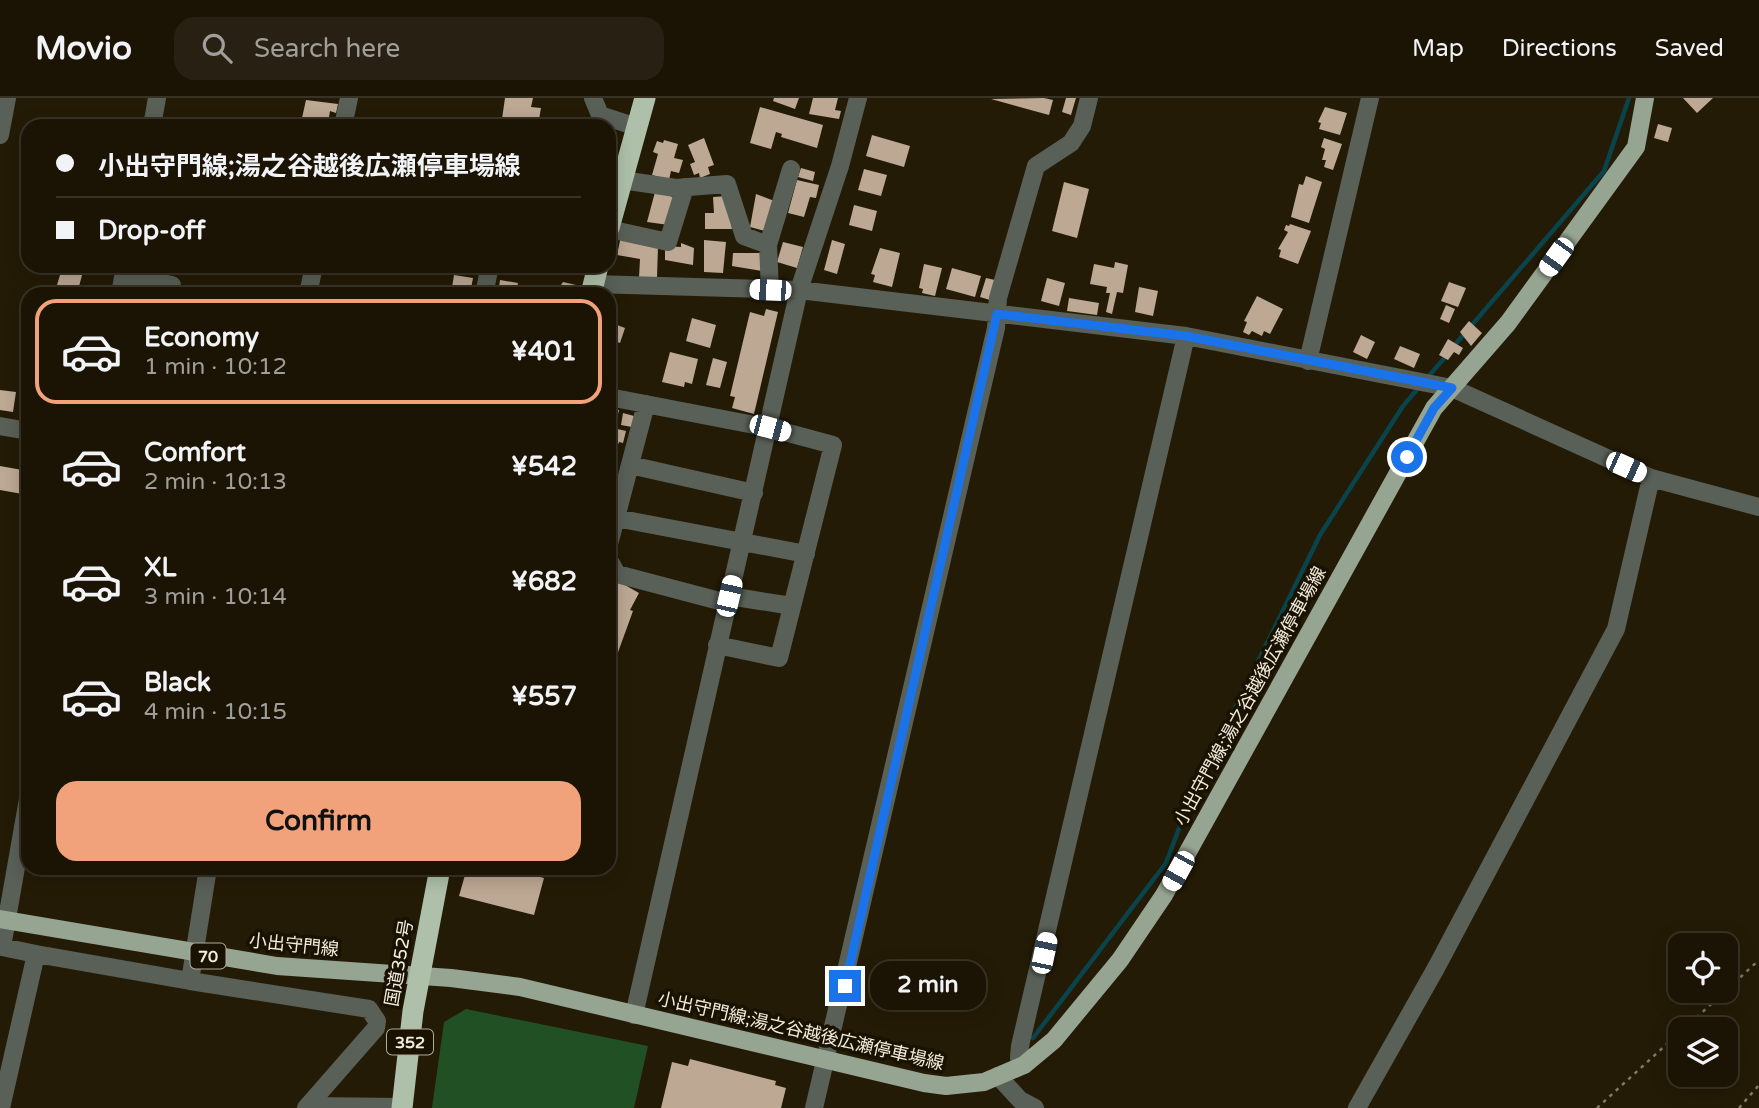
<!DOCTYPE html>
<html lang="en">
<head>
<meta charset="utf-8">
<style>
	body { margin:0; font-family:"Varela Round","Noto Sans JP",sans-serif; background:#282113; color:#f1f3f6; height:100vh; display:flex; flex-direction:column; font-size:26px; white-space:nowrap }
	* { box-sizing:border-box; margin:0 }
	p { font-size:23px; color:#a09e9a }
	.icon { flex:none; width:38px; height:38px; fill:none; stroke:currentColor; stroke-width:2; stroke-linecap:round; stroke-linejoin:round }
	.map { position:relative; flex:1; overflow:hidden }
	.drawer { position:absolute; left:21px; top:189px; width:595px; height:588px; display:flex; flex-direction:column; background:#1b1404; border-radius:21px; box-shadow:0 4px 18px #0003,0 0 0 2px #393326 }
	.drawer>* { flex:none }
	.top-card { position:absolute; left:21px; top:21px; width:595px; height:154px; border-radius:21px; box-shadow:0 4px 18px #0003,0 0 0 2px #393326; display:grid; align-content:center; height:154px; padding:0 35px; background:#1b1404 }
	.controls { position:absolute; left:1668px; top:835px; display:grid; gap:14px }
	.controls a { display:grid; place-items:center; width:70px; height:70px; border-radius:14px; background:#1b1404; box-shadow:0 4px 18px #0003,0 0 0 2px #393326; font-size:35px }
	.end { position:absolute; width:32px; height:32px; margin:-16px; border:9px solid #1a73e8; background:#fff; box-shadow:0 0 0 4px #fff }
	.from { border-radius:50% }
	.bubble { position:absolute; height:49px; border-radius:21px; background:#1b1404; box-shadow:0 4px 18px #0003,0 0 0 2px #393326; font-size:23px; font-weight:700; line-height:49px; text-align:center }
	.car { position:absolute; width:21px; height:42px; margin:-21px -10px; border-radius:9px; box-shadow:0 0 5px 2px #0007; background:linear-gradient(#fff 24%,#345 0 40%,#fff 0 76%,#345 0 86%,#fff 0) }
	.top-card b { display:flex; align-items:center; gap:24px; height:66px; font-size:26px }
	.top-card b+b { border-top:2px solid #393326 }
	.top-card i { width:18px; height:18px; background:#f1f3f6 }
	ul { padding:12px 0 0; list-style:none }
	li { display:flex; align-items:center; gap:21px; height:105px; margin:0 14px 10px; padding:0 21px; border:4px solid transparent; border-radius:21px }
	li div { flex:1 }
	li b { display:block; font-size:26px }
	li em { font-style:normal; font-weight:700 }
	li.active { border-color:#f1a27b }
	li>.icon { width:63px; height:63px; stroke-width:1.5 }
	.action { display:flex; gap:14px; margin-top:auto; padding:14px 35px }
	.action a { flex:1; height:80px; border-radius:21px; background:#f1a27b; color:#111; font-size:28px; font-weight:700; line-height:80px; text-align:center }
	header { display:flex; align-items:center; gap:42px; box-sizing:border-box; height:98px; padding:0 35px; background:#1b1404; border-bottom:2px solid #393326 }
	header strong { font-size:33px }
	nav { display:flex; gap:38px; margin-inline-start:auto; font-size:24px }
	.search { width:490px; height:63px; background:#282113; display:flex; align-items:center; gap:18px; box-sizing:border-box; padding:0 24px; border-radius:21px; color:#a09e9a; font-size:26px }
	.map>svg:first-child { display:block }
	.green { fill:#215024 }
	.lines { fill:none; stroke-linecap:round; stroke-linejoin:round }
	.stream { stroke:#09444d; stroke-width:4.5 }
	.building { fill:#bca893 }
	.path { stroke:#817968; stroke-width:2.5; stroke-dasharray:3.5 5; stroke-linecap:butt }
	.minor { stroke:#596057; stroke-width:18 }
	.major { stroke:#96a492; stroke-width:18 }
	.highway { stroke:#aec0a9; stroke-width:21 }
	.route { stroke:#1a73e8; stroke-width:9 }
	.labels { text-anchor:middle; stroke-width:7; stroke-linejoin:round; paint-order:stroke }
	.shield { fill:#1a1200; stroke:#b1ab9c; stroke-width:2 }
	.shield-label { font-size:16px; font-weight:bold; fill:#f2ecdf }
	.street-label { font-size:18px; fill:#f2ecdf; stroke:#1a1200 }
</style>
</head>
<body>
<header>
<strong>Movio</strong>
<div class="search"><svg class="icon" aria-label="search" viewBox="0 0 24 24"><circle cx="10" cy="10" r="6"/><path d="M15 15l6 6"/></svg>Search here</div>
<nav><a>Map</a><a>Directions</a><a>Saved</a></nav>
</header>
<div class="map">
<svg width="1759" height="1010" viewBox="0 0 1759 1010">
	<rect width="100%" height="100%" fill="#241b06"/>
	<path class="green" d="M466,911L648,948L634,1010H432L444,924Z"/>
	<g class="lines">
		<path class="stream" d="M1453,249L1604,73L1629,0
			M1426,281L1448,256
			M1033,940L1166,765L1189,704L1320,437L1403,308L1420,288"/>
	</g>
	<path class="building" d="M505,0H533L531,9L541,10L538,27L501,28Z
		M774,0H799L795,11L773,3Z
		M813,0H838L835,12L841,13L839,21L809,16Z
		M1044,0L1053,2L1049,17L991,1Z
		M1066,0H1076L1071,17L1062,14Z
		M1683,0H1713L1697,15Z
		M306,2L338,6L336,15L330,13L328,25L302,20Z
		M760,9L823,27L817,50L781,39L782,36L776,34L771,51L750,45Z
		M1325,9L1347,15L1340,37L1319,31L1321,25L1318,24Z
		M1658,26L1672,30L1668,44L1654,40Z
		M872,37L910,48L904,69L866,58Z
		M704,40L714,67L708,69L710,76L700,80L699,75L694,77L690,66L695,64L688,47Z
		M1324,40L1342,46L1333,72L1324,69L1326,62H1322L1325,51L1321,49Z
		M664,42L678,46L674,60L683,62L679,75L671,73L669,82L652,77L658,56L653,54L657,43L663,45Z
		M801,70L815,74L813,83L798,79Z
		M864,71L887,77L881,98L858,92Z
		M1306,78L1322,84L1309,125L1291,119L1299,86L1303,87Z
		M797,82L819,87L816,100L810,99L804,119L788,115Z
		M1064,84L1089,91L1077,140L1052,133Z
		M655,94L677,100L669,127L647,124Z
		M756,96L777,104L769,134L750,129Z
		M728,98L732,131H705V115H714L713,99Z
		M854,107L877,113L872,133L849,127Z
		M1290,126L1311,133L1298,166L1279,159L1281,152L1278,151L1288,134L1284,132L1286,127L1289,128Z
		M621,138L643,143L642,147L658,148L657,180H639L640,161L617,157Z
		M704,142L726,144L723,175L704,174Z
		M832,142L845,146L837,176L824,172Z
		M783,144L803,149L797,170L777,164Z
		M681,145L694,150L693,167L665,162V148L681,149Z
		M880,150L900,155L892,189L873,184L875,177L871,176Z
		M733,155H763L762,173L732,168Z
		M1115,164L1128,167L1123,195L1117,194L1112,216L1106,214L1110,195H1106L1107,189L1090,186L1094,166L1114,170Z
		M924,166L942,170L935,198L922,195L923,191L919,190Z
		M57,168L84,170L78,192L57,187L60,177L55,175Z
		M952,170L981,178L975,199L946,191Z
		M454,177L473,180L470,196H451Z
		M986,180L995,182L990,202L980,199Z
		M1047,180L1065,185L1059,208L1041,203Z
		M500,182L518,185L516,196H498Z
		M563,184L576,187L574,196H555Z
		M1449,184L1466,190L1458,209L1441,203Z
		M1139,189L1158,193L1153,218L1135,214Z
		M1257,198L1283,211L1270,236L1264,233L1262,238L1252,233L1249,237L1243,234L1247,224L1244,223Z
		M1069,200L1099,205L1097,217L1067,213Z
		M1446,207L1455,211L1449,225L1440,221Z
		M766,211L778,214L754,316L732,310L735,299L730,298L750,214L764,218Z
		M692,220L716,227L710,250L686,243Z
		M27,222H28V269L19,268Z
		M1469,223L1482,235L1471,248L1460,234Z
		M609,224L625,230L620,245L609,241Z
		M1361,237L1375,244L1367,261L1353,254Z
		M1448,241L1463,250L1459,257L1454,254L1448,262L1439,257Z
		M1400,248L1420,256L1414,270L1394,261Z
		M670,254L698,261L692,286L685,284L684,289L662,284Z
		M713,260L727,264L720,290L706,287Z
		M0,292L16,294L13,314L0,312Z
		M609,309L619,312L615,328L609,326Z
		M623,315L634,318L632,329L621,327Z
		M609,329L626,333L623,345L619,344L617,349L609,347Z
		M0,368L28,373V397L0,392Z
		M609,478L639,495L630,512L633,513L609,579V525L616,507L609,503Z
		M467,770H506L544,780L534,817L459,798Z
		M690,961L776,983L775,987L786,990L781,1010H661L672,964L688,968Z"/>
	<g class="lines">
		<path class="path" d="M1684,931L1759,862
			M1597,1010L1680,934
			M1739,1010L1759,987"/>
		<path class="minor" d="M593,0L600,17L637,29
			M152,28L157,0
			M343,28L349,0
			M0,37L7,0
			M622,82L676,90L727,86L744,138L768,147L770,192
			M609,131L668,144L685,89
			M768,147L791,71
			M124,177L172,187L171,196
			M593,186L799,192L1186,238L1452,290L1651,380L1759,409
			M120,196L125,168
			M308,196L314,168
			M484,196L490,168
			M1308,263L1370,0
			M609,299L770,330L833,347L779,560L717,547
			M0,328L28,333
			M630,367L754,395
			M616,420L806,456
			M609,446L646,306
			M609,462L617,476L727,505
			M729,498L792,508
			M208,770L190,883L369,911L377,923L376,930L306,1010
			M36,856L190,883
			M634,917L799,192L840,68L858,0
			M1024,967L1019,960L1020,948L1186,238
			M998,978L1020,1002L1035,1010
			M308,1008L402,1009
			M1,1010L36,856L2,849L28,701
			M814,1010L996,230L998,200L1036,68L1071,45L1082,28L1089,0
			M1357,1010L1436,870L1616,531L1651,380"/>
		<path class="major" d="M0,821L277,868L451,880L520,889L924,985L946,988L984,984L1024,967L1054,942L1120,862L1164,797L1434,310L1508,225L1636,49L1645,0"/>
		<path class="highway" d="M609,130L645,0
			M591,196L598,168
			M402,1010L413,913L440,770"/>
	</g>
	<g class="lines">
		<path class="route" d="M845,888L997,216L1186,238L1452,290L1434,310L1407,359"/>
	</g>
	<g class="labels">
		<g class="shield">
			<rect x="190.5" y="845.5" width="35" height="25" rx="5"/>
			<rect x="387" y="931.5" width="46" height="25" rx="5"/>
		</g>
		<g class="shield-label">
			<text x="208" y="864">70</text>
			<text x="410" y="950">352</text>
		</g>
		<g class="street-label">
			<text transform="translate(1250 598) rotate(-61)" y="6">小出守門線;湯之谷越後広瀬停車場線</text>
			<text transform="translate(294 847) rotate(6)" y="6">小出守門線</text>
			<text transform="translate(399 865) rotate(-80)" y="6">国道352号</text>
			<text transform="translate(801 933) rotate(13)" y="6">小出守門線;湯之谷越後広瀬停車場線</text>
		</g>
	</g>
</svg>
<div class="controls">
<a><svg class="icon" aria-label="locate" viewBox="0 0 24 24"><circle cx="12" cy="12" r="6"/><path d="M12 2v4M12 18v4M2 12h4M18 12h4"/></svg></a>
<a><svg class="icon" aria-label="layers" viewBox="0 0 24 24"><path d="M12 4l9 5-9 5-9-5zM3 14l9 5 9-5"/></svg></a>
</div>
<i class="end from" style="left:1407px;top:359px"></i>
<i class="end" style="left:845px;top:888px"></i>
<div class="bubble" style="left:870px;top:863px;width:116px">2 min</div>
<i class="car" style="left:1556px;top:159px;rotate:216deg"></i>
<i class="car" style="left:770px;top:192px;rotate:272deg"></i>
<i class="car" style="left:770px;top:330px;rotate:105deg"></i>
<i class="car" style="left:1626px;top:369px;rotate:114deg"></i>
<i class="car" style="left:729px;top:498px;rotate:13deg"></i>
<i class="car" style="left:1178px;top:773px;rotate:209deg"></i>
<i class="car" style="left:1044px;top:855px;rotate:12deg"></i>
<div class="top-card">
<b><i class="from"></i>小出守門線;湯之谷越後広瀬停車場線</b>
<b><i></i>Drop-off</b>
</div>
<section class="drawer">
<ul>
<li class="active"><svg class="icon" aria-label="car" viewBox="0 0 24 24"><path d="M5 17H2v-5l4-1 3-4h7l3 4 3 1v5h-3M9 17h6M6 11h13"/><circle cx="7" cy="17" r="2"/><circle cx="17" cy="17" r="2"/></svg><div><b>Economy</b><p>1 min · 10:12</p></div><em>¥401</em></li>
<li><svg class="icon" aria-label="car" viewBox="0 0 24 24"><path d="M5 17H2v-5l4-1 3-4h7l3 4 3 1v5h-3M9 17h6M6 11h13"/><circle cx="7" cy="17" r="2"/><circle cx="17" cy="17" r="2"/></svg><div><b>Comfort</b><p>2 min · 10:13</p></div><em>¥542</em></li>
<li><svg class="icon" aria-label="car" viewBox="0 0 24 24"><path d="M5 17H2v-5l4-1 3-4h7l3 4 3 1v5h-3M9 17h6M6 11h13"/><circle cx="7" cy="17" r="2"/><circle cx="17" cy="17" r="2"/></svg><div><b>XL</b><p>3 min · 10:14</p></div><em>¥682</em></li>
<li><svg class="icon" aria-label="car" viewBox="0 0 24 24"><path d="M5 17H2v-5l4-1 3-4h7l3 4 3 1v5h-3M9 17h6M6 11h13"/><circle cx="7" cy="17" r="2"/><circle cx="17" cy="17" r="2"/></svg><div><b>Black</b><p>4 min · 10:15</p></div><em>¥557</em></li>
</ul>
<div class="action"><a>Confirm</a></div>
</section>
</div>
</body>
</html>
